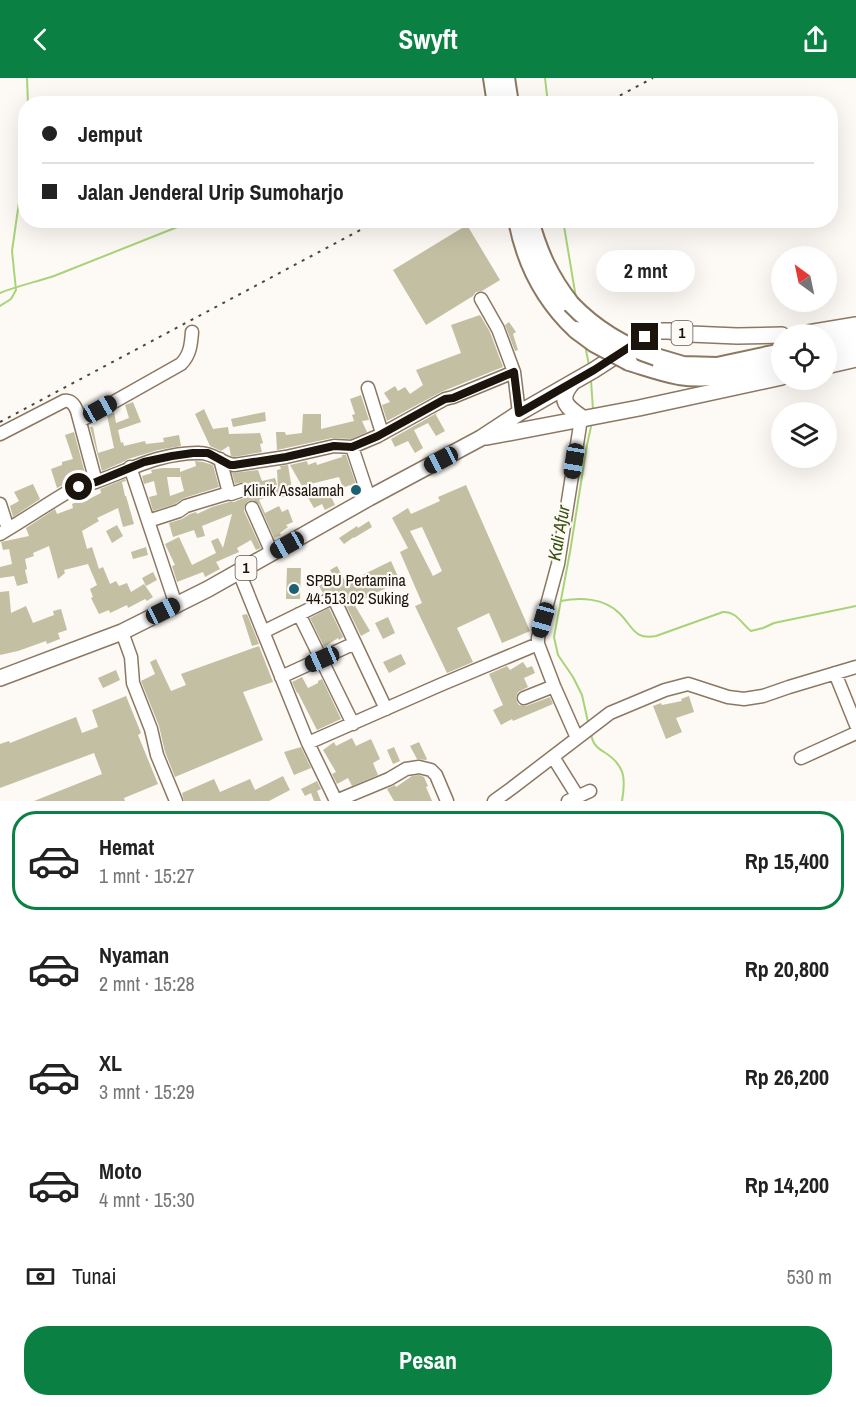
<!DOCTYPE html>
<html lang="id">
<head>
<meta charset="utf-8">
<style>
	body { margin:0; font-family:"Archivo Narrow",sans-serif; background:#f6f6f6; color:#222; height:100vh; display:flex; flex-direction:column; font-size:22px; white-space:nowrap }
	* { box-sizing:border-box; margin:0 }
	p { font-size:20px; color:#767676 }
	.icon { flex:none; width:33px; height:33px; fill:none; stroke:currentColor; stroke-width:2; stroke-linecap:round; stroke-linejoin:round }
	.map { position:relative; height:723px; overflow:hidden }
	.side { display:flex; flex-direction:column; background:#fff; flex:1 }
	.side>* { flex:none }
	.guide { position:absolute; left:18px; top:18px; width:820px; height:132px; border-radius:24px; box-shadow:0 6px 24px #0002; display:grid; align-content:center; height:132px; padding:0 24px; background:#fff }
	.needle { width:39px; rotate:327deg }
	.controls { position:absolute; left:771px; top:168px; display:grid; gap:12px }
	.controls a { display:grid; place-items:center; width:66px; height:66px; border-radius:50%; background:#fff; box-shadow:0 6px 24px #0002; font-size:30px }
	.end { position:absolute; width:27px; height:27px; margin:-14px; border:8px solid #1b140c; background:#fff; box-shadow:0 0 0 3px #fff }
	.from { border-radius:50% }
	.bubble { position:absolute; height:42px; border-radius:21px; background:#fff; box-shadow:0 6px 24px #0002; font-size:20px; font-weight:700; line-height:42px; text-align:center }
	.car { position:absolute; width:18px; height:36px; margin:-18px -9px; border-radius:8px; box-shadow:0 0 4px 2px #0007; background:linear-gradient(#222 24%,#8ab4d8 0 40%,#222 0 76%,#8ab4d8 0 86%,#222 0) }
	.guide b { display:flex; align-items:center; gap:21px; height:57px; font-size:22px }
	.guide b+b { border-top:2px solid #e0e0e0 }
	.guide i { width:15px; height:15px; background:#222 }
	ul { padding:10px 0 0; list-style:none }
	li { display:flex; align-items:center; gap:18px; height:99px; margin:0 12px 9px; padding:0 12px; border:3px solid transparent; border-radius:24px }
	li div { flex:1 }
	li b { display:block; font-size:22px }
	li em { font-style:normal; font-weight:700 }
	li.active { border-color:#0b8043 }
	li>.icon { width:54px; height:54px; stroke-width:1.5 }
	.pay { display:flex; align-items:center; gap:15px; height:66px; padding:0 24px; font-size:22px }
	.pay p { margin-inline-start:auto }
	.primary-button { display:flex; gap:12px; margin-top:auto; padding:12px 24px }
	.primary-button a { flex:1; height:69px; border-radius:24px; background:#0b8043; color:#fff; font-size:24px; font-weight:700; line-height:69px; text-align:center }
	header { display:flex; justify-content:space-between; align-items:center; height:78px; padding:0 24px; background:#0b8043; color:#fff; font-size:27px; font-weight:700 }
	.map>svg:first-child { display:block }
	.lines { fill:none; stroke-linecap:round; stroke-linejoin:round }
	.stream { stroke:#a8d479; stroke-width:2 }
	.building { fill:#c3bfa2; fill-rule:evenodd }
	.minor-casing { stroke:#8b7862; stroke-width:15 }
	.major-casing { stroke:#8b7862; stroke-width:18 }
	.highway-casing { stroke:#8b7862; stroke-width:20 }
	.minor { stroke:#fff; stroke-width:12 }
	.major { stroke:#fff; stroke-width:15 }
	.highway { stroke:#fff; stroke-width:16 }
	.rail { stroke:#4c463f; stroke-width:2; stroke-dasharray:3 6; stroke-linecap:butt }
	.highway-bridge-casing { stroke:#8b7862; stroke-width:20; stroke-linecap:butt }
	.highway-bridge { stroke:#fff; stroke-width:16 }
	.route { stroke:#1b140c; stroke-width:8 }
	.poi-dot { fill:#1b6172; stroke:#fdf9f4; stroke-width:2 }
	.labels { text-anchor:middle; stroke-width:4.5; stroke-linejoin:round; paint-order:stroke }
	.shield { fill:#fdf9f4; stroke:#5f5952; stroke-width:1.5 }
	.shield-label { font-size:15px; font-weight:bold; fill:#1b140c }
	.poi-label { font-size:16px; fill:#1b140c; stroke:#fdf9f4; text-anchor:end }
	.water-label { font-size:18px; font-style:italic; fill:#365010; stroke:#fdf9f4 }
</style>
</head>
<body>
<header><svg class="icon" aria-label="back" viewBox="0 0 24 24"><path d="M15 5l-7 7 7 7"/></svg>Swyft<svg class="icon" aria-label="share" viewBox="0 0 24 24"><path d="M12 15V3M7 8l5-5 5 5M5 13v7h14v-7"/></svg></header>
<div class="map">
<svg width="856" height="723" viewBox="0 0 856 723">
	<rect width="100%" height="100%" fill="#fdf9f4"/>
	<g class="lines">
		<path class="stream" d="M27,0L28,26
			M545,0L548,26
			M472,26L489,20
			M563,142L576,220
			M0,215C17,208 36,204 54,198L195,142
			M0,228L11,221L16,212L12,173L26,75
			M585,267L589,287
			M591,302L593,332
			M561,523C580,519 604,520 619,535C633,548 633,562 656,558L723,534C736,533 741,545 751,553L763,550L774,545L856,528
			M588,644L582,617L573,599L558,577L554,559L570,474L587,367L592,344
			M591,656C593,666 596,669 604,674C625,687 626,700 622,723"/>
	</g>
	<path class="building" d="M467,147L500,202L482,213L476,214L473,218L426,247L393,192Z
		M480,237L490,254L503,289L441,314L387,343L382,327L390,324L384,315L395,308L398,313L405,309L410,316L423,307L416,292L461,275L451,247Z
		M509,244L516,254L513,256L518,272L515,273L505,247Z
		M361,317L369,342L362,343L367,354L351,361L332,360L277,372L276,354H285L286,357L302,355L303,336H321V351L354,343L352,337L355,336L350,321Z
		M133,324L141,344L118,352L121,365L123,364L124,368L145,363L146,366L164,364L163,360L179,357L181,368L158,372L128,381L123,384L102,393L90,349H93L98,375L114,370L107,337L114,333L116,345L129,340L125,327Z
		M204,331L213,351L228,349L229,356L260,355L263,365L260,366L262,374L234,379L231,378L229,368L221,373L210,368L195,336Z
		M265,334L266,343L233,349L231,341Z
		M437,335L436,337L445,353L436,358L428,345L414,352L423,370L415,375L408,363L395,369L391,361Z
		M74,354L86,399L71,403L57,410L51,391L62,387V384L73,381L65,357Z
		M342,377H346L359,415L354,417L350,407L343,410L339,399L302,408L290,387L307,383L308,387L316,384L317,387L342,379Z
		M195,383L203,384L213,387L219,409L184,420L175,426L153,433L149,419L157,417L154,403L144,406L142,398L152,395L151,392L162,390H180V394L196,388ZM180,397L184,413L170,418L167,399H180Z
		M288,387L293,417L278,420L276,414L263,417L264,420L259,422L265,435L279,428L282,434L288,431L293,444L286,447L288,449L280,455L281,457L274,460L259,426L253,422L248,423L244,429V433L261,470L256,472L251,462L237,470L239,474L216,484L220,491L205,499L203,494L177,504L172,488L175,487L165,466L179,459L192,487L216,475L211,463L218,460L223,470L232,436L202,448L205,458L197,460L194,452L173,459L169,445L182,441L190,436L196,434L197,436L212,429L229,424H234L249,418L251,413L249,406L244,404L235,406L232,395L258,392L262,403L275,400L278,410L277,392L281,391L280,388Z
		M125,401L126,403L122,404L125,418H126L134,446L123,449L118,430L97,440L99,443L82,453L87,471L92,469L99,491L103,489L110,506L116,503L119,508L127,505L131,514L144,506L153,519L147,523L145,521L128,530L127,527L110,535L109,532L99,536L91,520L93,519L90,511L97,507L88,486L64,492L65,495L58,501L49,468L33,475L34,478L25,481L27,491L25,492L28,505L17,508L14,498L0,500V489L12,486L9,471L3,472L1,464L29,458L26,450L55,431L57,436L73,430L72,426L88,419L89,421L101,415L100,411Z
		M33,406L40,421L13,439L10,428L19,423L14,414Z
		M466,407L530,553L502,565L489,535L457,550L473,584L447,595L415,528L422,525L400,474L408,470L392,440L408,430L411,436L440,423L438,419ZM422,449L442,493L433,498L410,453Z
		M326,408L335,427L325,432L322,426L314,430L307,418Z
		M369,443L372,449L354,460V459L344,466L339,460L357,448L358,450Z
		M117,447L123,458L112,465L106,453Z
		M146,469L148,477L133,481L131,474Z
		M391,483L400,503L354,526L370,553L361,558L342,519L334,514L323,515L319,508L334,499L330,492L337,488L346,505Z
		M287,490H301L300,521H286Z
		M153,494L157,502L146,508L142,500Z
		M9,513L11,535L26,528L33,545L54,537L53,533L61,531L67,552L58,555L60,561L47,566L46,563L18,573L0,577V514Z
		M329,530L343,559L339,562L338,560L324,569L310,540Z
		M247,536L259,566L252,568L242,537Z
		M388,539L395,555L383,561L375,545Z
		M259,568L273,604L243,614L263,662L175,699L165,674L159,648L141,603L155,596L150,584L156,581L171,613L186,607L181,596Z
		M401,576L406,586L389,595L383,584Z
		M523,584L527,590L532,588L535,595L524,600L528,609L518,614L516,619L517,624L519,627L526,628L550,619L553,626L513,643L512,641L501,647L493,632L503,627L489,596L507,588L510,592Z
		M116,592L120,602L103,610L98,600Z
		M302,599L308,610L318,605V603L322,601L341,641L317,652L298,615H297L292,604Z
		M126,618L141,655L138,657L158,706L124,720L125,723H34L102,696L94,675L0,710V666L9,663L10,665L76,639L82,655L98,649L92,632Z
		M689,618L694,634L676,640L682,654L666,661L653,628L661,625L662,627L682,623L681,621Z
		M352,660L356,668L371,661L380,681L373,685L378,697L352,708L348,700L337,706L332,696L336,694L323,672L334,664L336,668Z
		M419,664L427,681L426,682L417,681L410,668Z
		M301,669L311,690L294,697L284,674Z
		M394,669L400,683L393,686L387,672Z
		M419,697L424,699L428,708L426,709L432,723H394L387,711L395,707L396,709L412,698Z
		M283,698L290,712L269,723H184L182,715L214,701L220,714L250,701L255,712Z
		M317,703L321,711L317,713L321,723H314L311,715L305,718L301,711Z"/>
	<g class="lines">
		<g class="minor-casing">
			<path id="minor" d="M481,221L498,251L514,294
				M368,310L382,355
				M80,343L181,286C190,277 191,267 192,254
				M0,356L64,323C71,322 74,326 77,333L96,404
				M352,369L369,420
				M220,381L229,415
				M130,389L176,527
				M0,426L8,451
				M252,430L272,475
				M148,443L179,433L186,428L229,415L231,416L243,412
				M0,456C24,442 47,426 71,412C80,408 89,407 98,403C131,391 163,374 200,375C213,375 222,385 234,387L286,379L334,368L352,369L378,358L445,321L453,319L514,294L519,335
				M239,494L308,665L336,723
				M299,536L353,646
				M122,554L131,579L133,605L151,651L157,677L176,723
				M263,554L328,522H333L336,525L386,631
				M835,595L856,647
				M281,599L355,565
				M524,620L554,608
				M577,660L554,608L538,566V560L558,486L581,341
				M308,665L440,607L538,566
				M553,679L578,719
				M801,680L856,655
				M336,723L389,701L406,691L419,689L431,692L436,697L447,723
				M494,723L512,710L610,635L665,612L688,606L728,619L744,621L763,618L789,609L856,589
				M568,723L590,713"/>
		</g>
		<g class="major-casing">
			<path id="major" d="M802,256L856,247
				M826,288L856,281
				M573,304C556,323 568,330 584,341
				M487,359L639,330L782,299
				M0,600L122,554L208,511L369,420L481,360L519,335L594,292L645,259L658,253H669L690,256L737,258L782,257"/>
		</g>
		<g class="highway-casing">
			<path id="highway" d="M492,0L496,26
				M506,0L510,26
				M517,142C525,185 544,222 576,252
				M530,142C539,175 550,199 571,226
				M826,264L856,258
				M826,277L856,270
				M656,279L683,287L717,288L782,274
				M629,284C646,289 662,295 679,298C713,303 749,294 782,287"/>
		</g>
		<use href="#minor" class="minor"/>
		<use href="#major" class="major"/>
		<use href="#highway" class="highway"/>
		<path class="rail" d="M604,26L653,0
			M0,344L379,142"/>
		<g class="highway-bridge-casing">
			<path id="highway-bridge" d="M571,226C595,251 623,268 656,279
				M576,252L595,266L629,284"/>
		</g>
		<use href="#highway-bridge" class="highway-bridge"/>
	</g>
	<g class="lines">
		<path class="route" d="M79,409L96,404L144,384L172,378L193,375H208L230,387H234L286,379L334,368L352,369L378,358L445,321L453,320L514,294L519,335L594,292L645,259"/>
	</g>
	<g class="poi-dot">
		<circle cx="356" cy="412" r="6"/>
		<circle cx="294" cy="511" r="6"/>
	</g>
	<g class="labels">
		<g class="shield">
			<rect x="671.5" y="243" width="21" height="24" rx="4.5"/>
			<rect x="235.5" y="478" width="21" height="24" rx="4.5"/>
		</g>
		<g class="shield-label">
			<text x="682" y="260">1</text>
			<text x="246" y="495">1</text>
		</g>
		<g class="poi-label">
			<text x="344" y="418">Klinik Assalamah</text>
			<text x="306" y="508" text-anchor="start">SPBU Pertamina<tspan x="306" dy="18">44.513.02 Suking</tspan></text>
		</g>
		<g class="water-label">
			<text transform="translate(559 455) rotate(-80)" y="6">Kali Afur</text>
		</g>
	</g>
</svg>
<div class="controls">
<a><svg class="needle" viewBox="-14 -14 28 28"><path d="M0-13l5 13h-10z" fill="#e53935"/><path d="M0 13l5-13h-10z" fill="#767676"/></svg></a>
<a><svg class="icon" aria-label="locate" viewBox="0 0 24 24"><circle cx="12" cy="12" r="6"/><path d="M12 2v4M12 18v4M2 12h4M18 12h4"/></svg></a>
<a><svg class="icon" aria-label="layers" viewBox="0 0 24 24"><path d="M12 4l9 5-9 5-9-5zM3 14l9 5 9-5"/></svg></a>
</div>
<i class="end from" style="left:79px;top:409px"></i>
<i class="end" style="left:645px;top:259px"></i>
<div class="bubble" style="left:596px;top:172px;width:99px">2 mnt</div>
<i class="car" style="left:100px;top:331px;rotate:61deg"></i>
<i class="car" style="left:441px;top:382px;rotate:242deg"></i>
<i class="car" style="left:574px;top:383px;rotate:189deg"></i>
<i class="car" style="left:287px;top:467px;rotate:241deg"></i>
<i class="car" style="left:163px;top:533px;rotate:63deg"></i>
<i class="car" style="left:543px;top:542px;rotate:196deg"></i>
<i class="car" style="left:322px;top:581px;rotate:246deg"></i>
<div class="guide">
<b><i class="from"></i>Jemput</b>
<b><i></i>Jalan Jenderal Urip Sumoharjo</b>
</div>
</div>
<section class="side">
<ul>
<li class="active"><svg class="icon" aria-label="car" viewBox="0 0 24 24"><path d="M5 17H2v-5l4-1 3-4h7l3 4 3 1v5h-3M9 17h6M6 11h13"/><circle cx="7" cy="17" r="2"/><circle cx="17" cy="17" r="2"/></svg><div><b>Hemat</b><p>1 mnt · 15:27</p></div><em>Rp 15,400</em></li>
<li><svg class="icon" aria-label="car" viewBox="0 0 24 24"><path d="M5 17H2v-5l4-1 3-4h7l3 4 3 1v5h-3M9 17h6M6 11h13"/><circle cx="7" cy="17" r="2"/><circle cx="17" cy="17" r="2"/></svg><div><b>Nyaman</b><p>2 mnt · 15:28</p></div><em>Rp 20,800</em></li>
<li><svg class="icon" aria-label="car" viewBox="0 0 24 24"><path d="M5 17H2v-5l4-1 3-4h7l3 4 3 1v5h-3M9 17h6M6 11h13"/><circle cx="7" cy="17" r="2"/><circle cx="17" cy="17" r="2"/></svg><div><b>XL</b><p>3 mnt · 15:29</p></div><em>Rp 26,200</em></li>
<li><svg class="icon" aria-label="car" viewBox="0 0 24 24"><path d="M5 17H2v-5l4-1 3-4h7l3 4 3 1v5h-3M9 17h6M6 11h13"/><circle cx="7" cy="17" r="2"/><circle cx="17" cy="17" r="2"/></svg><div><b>Moto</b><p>4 mnt · 15:30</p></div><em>Rp 14,200</em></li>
</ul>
<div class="pay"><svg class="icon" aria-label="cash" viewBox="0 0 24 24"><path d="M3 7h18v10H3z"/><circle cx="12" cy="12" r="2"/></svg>Tunai<p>530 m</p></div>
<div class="primary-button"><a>Pesan</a></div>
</section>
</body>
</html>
